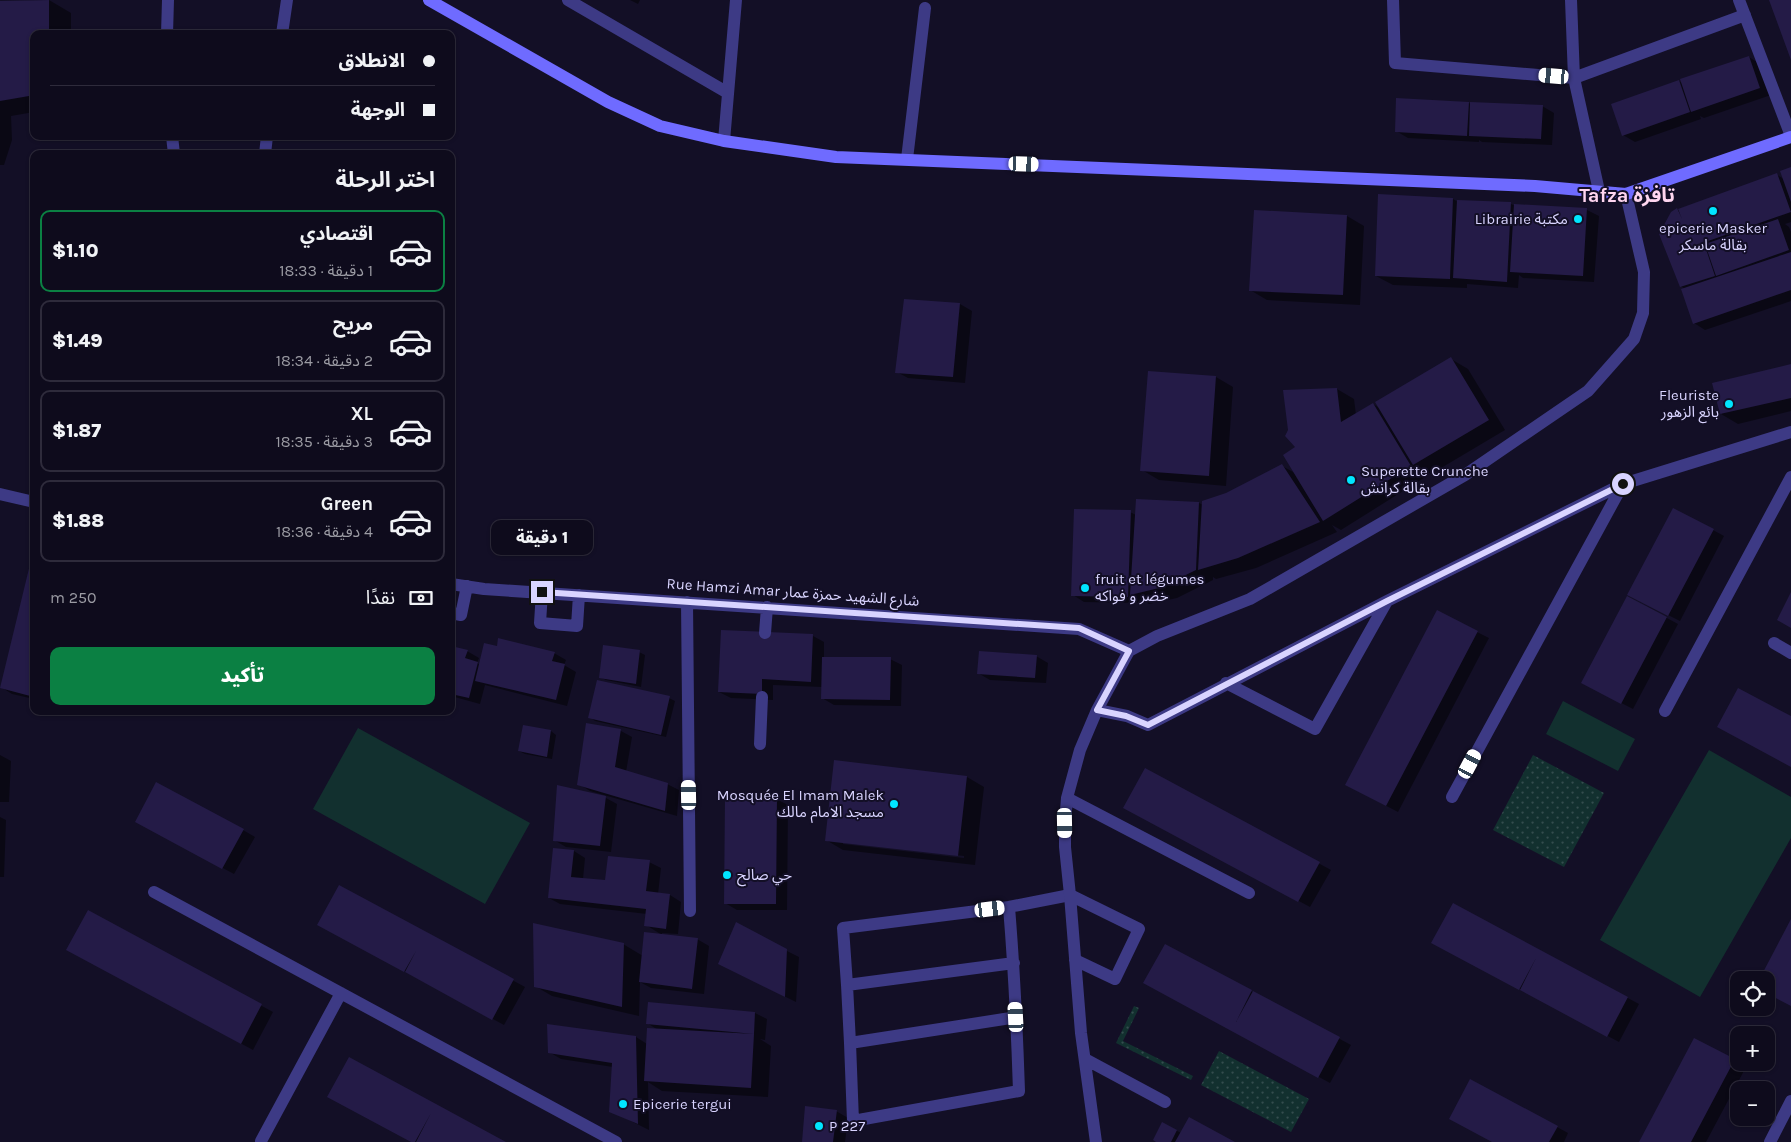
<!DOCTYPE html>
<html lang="ar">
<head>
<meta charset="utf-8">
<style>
	body { margin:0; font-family:Karla,"Noto Sans Arabic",sans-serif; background:#171425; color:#f1f3f6; direction:rtl; height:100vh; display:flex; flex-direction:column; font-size:19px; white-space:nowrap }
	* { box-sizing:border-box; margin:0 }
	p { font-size:16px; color:#9b9ba3 }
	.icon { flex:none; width:28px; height:28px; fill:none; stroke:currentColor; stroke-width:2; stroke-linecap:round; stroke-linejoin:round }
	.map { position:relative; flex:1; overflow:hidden; direction:ltr }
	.sheet { position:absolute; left:30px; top:150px; width:425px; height:565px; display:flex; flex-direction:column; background:#0e0b1c; border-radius:10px; box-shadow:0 1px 4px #0004,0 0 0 1px #2e2b3b; direction:rtl }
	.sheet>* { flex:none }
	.top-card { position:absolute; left:30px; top:30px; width:425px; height:110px; border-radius:10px; box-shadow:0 1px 4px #0004,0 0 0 1px #2e2b3b; direction:rtl; display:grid; align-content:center; height:110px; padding:0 20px; background:#0e0b1c }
	.buttons { position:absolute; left:1730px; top:971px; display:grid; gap:10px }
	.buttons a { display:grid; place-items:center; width:45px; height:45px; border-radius:10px; background:#0e0b1c; box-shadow:0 1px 4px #0004,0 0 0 1px #2e2b3b; font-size:25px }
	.end { position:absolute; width:22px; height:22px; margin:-11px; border:6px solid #d9d4ff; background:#111; box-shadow:0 0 0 2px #111 }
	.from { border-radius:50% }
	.bubble { position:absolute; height:35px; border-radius:10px; background:#0e0b1c; box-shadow:0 1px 4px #0004,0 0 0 1px #2e2b3b; font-size:16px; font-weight:800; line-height:35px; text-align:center; direction:rtl }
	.car { position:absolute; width:15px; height:30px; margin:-15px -8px; border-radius:6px; box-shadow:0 0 4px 1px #0007; background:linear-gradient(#fff 24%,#345 0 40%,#fff 0 76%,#345 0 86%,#fff 0) }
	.top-card b { display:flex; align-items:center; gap:18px; height:48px; font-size:19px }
	.top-card b+b { border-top:1px solid #2e2b3b }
	.top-card i { width:12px; height:12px; background:#f1f3f6 }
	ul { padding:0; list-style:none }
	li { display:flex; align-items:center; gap:15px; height:82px; margin:0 10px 8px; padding:0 10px; border:2px solid #2e2b3b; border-radius:10px }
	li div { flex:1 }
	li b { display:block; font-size:19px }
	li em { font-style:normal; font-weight:800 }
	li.on { border-color:#0b8043 }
	li>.icon { width:45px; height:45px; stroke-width:1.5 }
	h2 { padding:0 20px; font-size:22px; line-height:60px }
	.pay { display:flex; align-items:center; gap:12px; height:55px; padding:0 20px; font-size:19px }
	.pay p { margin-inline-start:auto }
	.cta { display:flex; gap:10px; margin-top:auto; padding:10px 20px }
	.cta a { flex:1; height:58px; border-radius:10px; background:#0b8043; color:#fff; font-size:20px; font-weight:800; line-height:58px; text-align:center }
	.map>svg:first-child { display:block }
	.grass { fill:url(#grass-dots) }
	.garden { fill:#12302f }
	.shadow { fill:#0007; fill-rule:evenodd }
	.building { fill:#241b47 }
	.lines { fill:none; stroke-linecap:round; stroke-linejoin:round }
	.service { stroke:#3d3a85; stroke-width:12 }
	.minor { stroke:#3d3a85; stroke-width:12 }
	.secondary { stroke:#6f6bff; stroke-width:12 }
	.route { stroke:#d9d4ff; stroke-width:6 }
	.poi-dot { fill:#00e5ff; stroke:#130f26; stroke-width:2 }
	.labels { text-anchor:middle; stroke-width:4; stroke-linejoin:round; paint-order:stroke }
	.poi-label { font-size:15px; fill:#d9d4ff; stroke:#130f26; text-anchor:start }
	.street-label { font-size:15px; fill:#d9d4ff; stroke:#130f26 }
	.district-label { font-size:20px; font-weight:bold; fill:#ffd6f0; stroke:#130f26 }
</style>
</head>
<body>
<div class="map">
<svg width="1791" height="1142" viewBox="0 0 1791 1142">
	<defs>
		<pattern id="grass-dots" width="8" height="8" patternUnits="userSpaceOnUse" patternTransform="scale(1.25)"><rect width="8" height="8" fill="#12302f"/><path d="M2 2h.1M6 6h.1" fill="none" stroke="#344d4e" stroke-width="1.8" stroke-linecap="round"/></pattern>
	</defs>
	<rect width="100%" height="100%" fill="#130f26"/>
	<path class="grass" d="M1533,755L1604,793L1564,867L1493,830Z
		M1134,1006L1139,1008L1123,1041L1193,1076L1191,1080L1116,1043Z
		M1219,1051L1309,1099L1291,1132L1201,1085Z"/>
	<path class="garden" d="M1563,701L1635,739L1618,771L1546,734Z
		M358,728L530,823L485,904L313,809Z
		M1709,750L1791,797V838L1700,997L1600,940Z"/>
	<path class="shadow" d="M49,0L71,13V34H34V112L11,116L12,140L4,165H0V2Z
		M630,0H640L638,4Z
		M1749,57L1760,64L1771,95L1704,118L1700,116L1701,119L1635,142L1623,135L1679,81L1683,84Z
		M1469,103L1472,105L1542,106L1554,113L1552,145L1482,142L1479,140V142L1408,138L1396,131Z
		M1791,169V222L1785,224L1789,227L1791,232V301L1705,330L1694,323L1685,289L1681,286L1677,210L1777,175L1784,179Z
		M1453,199L1458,202V201L1511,204L1516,206V205L1587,210L1599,216L1594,282L1523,278L1519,275L1518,288L1467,284V288L1393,285L1376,276Z
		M1255,212L1347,216L1364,226L1360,305L1267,300L1250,290Z
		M905,301L960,304L972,311L965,383L908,378L897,372Z
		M1451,359L1468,369L1505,430L1431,474L1424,470L1427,476L1341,530L1332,525L1337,532L1256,568L1216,579L1213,577V580L1177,598L1149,604L1140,599L1139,603L1084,602L1073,595L1130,512L1136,515L1199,503L1203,505L1282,466L1295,473L1297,447L1337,389L1354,399L1356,415L1373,404L1381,409Z
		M1791,366V411L1738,424L1721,414Z
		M1149,372L1216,377L1233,387L1226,486L1159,480L1142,470Z
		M1713,530L1724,536L1680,621L1640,601Z
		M34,554V699L12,694L1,687Z
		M1628,597L1678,624L1633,709L1594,689Z
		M1477,632L1489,638L1398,812L1358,791Z
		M813,636L824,642V658L890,659L902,665L901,706L834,705L822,698V687L773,685V700L731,698L719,692Z
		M451,647L467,651L479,658L477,663L480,665L554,653L566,660L564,665L576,672L567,706L485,685L480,704L451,696Z
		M639,652L645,655L641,687L606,680L600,677Z
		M1036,656L1048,663L1046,683L990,680L978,673Z
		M669,698L675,701L666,737L595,721L590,717Z
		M587,724L621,731L632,737L626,772L667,784L679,790L677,816L590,791L579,784Z
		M524,727L551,731L556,735L552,759L525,754L519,751Z
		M0,755L11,761L9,802H0Z
		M1146,770L1331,870L1310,907L1136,814Z
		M967,777L984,787L975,865L843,850L826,840ZM843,842L964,856V858L843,844Z
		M606,798L617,804L611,852L566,847L554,840Z
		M776,799L788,805L787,910H737L725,903Z
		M0,817L6,820L4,877H0Z
		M148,828L243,830L255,837L234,874Z
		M574,851L585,858L583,879L606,882L649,862L661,868L658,894L670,895L681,902L678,934L662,933V935L646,925L647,914L560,904L549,898Z
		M340,887L525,987L504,1025L330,931Z
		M1454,905L1639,1004L1619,1042L1445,949Z
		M88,912L273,1012L253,1050L79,956Z
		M697,939L709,946L704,994L651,988L640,982L639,1016L552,996L535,986L623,944L643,956Z
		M1165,945L1351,1045L1330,1083L1156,989Z
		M787,951L799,957L796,1002L731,970Z
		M649,1003L755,1013L767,1019L765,1040L760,1039L771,1046L768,1097L662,1091L648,1082L649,1130L611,1111L613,1067L561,1059L549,1052L636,1037L647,1044L658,1030L647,1023Z
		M349,1059L503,1142H412Z
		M1734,1060L1746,1067L1706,1142H1641Z
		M836,1111L848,1118L845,1142H803Z
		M1162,1123L1181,1133L1233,1142H1158Z
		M1557,1127L1568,1133L1564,1142H1494Z"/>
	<path class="building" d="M49,0V29L48,34H34V80L29,96L0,101V1Z
		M1769,0H1791V60Z
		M1749,56L1760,88L1691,112L1680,79Z
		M1679,80L1690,112L1622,136L1611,104Z
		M1396,98L1469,102L1467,136L1395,132Z
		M1470,102L1543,105L1541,139L1469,136Z
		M1791,167V202L1780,171Z
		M1777,173L1791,212L1691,247L1704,243L1715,276L1680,287L1659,234L1671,212L1677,208L1682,219L1678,209Z
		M1378,194L1453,198L1450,279L1375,276Z
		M1457,200L1511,202L1507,282L1453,278Z
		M1514,204L1587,208L1583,276L1510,272Z
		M1254,210L1347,215L1343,295L1249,291Z
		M1778,219L1789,250L1716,276L1705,244Z
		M1791,252V290L1693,324L1681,289Z
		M904,299L960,303L953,377L895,373Z
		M1451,357L1489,420L1413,465L1375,402Z
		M1791,364V398L1720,414L1712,383Z
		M1148,371L1216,376L1209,476L1140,471Z
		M1337,388L1341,422L1373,403L1411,466L1323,521L1283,455L1295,447L1285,436L1288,430L1283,390Z
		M1282,464L1320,522L1238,558L1198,570L1202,501L1226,493Z
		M1136,499L1199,502L1196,570L1159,588L1130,595Z
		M1673,508L1714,529L1668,616L1627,595Z
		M1074,509L1131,510L1128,597L1071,596Z
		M33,552H34V697L0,688Z
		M1791,592V628L1777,620Z
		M1627,596L1667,617L1621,704L1581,683Z
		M1437,610L1478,631L1386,806L1345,785Z
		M721,630L813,634L811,682L762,679V694L718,692Z
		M498,638L555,652L552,661L565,664L556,700L475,681L484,643L497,646Z
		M603,645L640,650L636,684L599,678Z
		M451,646L468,650L465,658L478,662L469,698L451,694Z
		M979,651L1037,655L1035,678L977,674Z
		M822,657H891L890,700L821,699Z
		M597,680L670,696L661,735L588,718Z
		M1738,688L1791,716V767L1717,727Z
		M586,723L621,729L615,767L668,783L665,811L577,785Z
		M523,725L551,730L547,757L518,751Z
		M834,760L967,776L958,856L825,841Z
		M1145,768L1320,862L1298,902L1123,808Z
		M156,782L244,829L222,869L135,822Z
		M557,785L606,796L600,846L553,841Z
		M725,797H777L776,904H724Z
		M553,848L574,850L571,877L605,880L608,856L650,860L646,891L670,894L666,929L644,926L646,909L548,898Z
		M339,885L514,979L492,1020L405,972L416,951L404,972L317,925Z
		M1453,903L1628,997L1607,1037L1520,990L1536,958L1519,990L1431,943Z
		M88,910L262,1004L241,1044L66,950Z
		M1791,919V1006L1766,993V980H1759Z
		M736,922L787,949L785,997L718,964Z
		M533,923L624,943L622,1007L534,987Z
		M644,932L698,938L692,989L639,982Z
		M1165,944L1252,990L1236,1022L1253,991L1340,1037L1318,1078L1143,983Z
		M648,1002L755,1012L754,1034L646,1024Z
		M547,1024L636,1036L638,1124L609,1112L612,1063L548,1053Z
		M647,1028L754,1034L751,1088L644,1081Z
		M1694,1038L1735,1059L1691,1142H1639Z
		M349,1057L436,1104L506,1142H416L431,1113L415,1142H411L327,1097Z
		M1470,1079L1558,1126L1549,1142H1492L1449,1119Z
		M805,1106L837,1110L833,1142H802Z
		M1189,1117L1235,1142H1175Z
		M1162,1122L1177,1130L1171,1142H1156L1153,1140Z"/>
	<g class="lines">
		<path class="service" d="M847,985L843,928L1009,907
			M1017,1017L850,1043L853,1121L1019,1091C1017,1029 1014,968 1009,907L1070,895
			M850,1043L847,985L1014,963"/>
		<path class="minor" d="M568,0L728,93
			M1393,0L1395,63L1574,78L1745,15
			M1571,0L1574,78L1599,191
			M1739,0L1791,136
			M167,34L168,0
			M282,34L287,0
			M172,136L174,154
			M724,141L736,0
			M265,154L267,136
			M907,159L925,8
			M0,494L34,502
			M451,584L484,589L1079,629L1129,651
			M542,592L540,623L577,626L579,595
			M687,602L690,911
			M451,613L461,615L467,586
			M765,633L767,607
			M1774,643L1791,653
			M1226,683L1315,729L1387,601
			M1097,710L1127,716L1148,725L1387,601L1623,484L1791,432
			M1665,711L1791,477
			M760,744L762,697
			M1452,797L1623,484
			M1067,798L1249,893
			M154,892L616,1142
			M1070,895L1139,929L1115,979L1075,960
			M1085,1059L1165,1102
			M261,1141L341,993
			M1096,1142L1081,1033L1070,895L1065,847V823L1067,798L1080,750L1097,710L1129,651L1157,636L1250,599L1465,475L1588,391L1634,339L1643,313L1644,272L1626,194
			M1770,1142L1791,1101"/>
		<path class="secondary" d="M429,0L608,102L660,126L724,141L836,157L1535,186L1626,194L1791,137"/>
	</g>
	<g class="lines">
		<path class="route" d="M542,592L1079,628L1129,651L1097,710L1126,716L1148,725L1387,601L1623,484"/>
	</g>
	<g class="poi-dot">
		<circle cx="1713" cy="211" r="5"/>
		<circle cx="1578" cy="219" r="5"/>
		<circle cx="1729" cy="404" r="5"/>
		<circle cx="1351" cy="480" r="5"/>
		<circle cx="1085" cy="588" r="5"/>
		<circle cx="894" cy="804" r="5"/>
		<circle cx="727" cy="875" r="5"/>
		<circle cx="623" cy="1104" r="5"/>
		<circle cx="819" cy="1126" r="5"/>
	</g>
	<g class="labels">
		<g class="poi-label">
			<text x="1568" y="224" text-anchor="end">Librairie مكتبة</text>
			<text x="1713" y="233" text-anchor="middle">epicerie Masker<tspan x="1713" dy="17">بقالة ماسكر</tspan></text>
			<text x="1719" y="400" text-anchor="end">Fleuriste<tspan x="1719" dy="17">بائع الزهور</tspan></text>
			<text x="1361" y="476">Superette Crunche<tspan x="1361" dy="17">بقالة كرانش</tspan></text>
			<text x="1095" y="584">fruit et légumes<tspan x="1095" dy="17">خضر و فواكه</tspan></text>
			<text x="884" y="800" text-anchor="end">Mosquée El Imam Malek<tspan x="884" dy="17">مسجد الامام مالك</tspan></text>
			<text x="737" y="880">حي صالح</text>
			<text x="633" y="1109">Epicerie tergui</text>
			<text x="829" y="1131">P 227</text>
		</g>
		<g class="street-label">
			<text transform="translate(793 592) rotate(4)" y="5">Rue Hamzi Amar شارع الشهيد حمزة عمار</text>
		</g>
		<g class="district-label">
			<text x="1627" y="202">Tafza تافزة</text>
		</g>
	</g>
</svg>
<div class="buttons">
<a><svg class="icon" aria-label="locate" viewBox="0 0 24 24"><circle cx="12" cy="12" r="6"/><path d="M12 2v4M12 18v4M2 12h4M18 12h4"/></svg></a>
<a>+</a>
<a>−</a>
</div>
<i class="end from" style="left:1623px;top:484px"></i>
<i class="end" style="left:542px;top:592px"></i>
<div class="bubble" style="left:491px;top:520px;width:102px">1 دقيقة</div>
<i class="car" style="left:1554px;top:76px;rotate:275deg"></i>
<i class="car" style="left:1024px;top:164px;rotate:92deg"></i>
<i class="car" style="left:1470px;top:764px;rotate:28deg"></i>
<i class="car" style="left:689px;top:795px;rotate:359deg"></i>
<i class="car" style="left:1065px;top:823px;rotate:179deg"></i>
<i class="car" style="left:990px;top:909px;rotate:83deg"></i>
<i class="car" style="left:1016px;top:1017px;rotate:357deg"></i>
<div class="top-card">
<b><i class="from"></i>الانطلاق</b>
<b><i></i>الوجهة</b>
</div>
<section class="sheet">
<h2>اختر الرحلة</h2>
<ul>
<li class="on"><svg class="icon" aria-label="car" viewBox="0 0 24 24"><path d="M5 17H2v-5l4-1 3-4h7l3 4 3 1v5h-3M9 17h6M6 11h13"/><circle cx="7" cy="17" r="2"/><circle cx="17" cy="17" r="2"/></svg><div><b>اقتصادي</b><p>1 دقيقة · 18:33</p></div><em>$1.10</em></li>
<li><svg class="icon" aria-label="car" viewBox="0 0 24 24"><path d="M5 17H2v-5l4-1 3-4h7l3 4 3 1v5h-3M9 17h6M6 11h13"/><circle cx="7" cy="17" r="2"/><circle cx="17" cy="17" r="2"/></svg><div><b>مريح</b><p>2 دقيقة · 18:34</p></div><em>$1.49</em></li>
<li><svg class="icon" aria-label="car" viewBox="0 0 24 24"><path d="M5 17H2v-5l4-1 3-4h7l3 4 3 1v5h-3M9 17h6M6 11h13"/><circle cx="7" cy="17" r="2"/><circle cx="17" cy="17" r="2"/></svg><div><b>XL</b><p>3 دقيقة · 18:35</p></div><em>$1.87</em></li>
<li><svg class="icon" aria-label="car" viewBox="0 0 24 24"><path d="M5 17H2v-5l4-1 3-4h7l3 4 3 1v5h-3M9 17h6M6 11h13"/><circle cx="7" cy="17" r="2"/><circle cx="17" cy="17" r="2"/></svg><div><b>Green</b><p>4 دقيقة · 18:36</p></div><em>$1.88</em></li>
</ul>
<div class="pay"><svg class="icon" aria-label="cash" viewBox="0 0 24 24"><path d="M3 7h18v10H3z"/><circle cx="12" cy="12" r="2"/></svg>نقدًا<p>250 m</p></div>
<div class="cta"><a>تأكيد</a></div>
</section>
</div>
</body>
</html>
